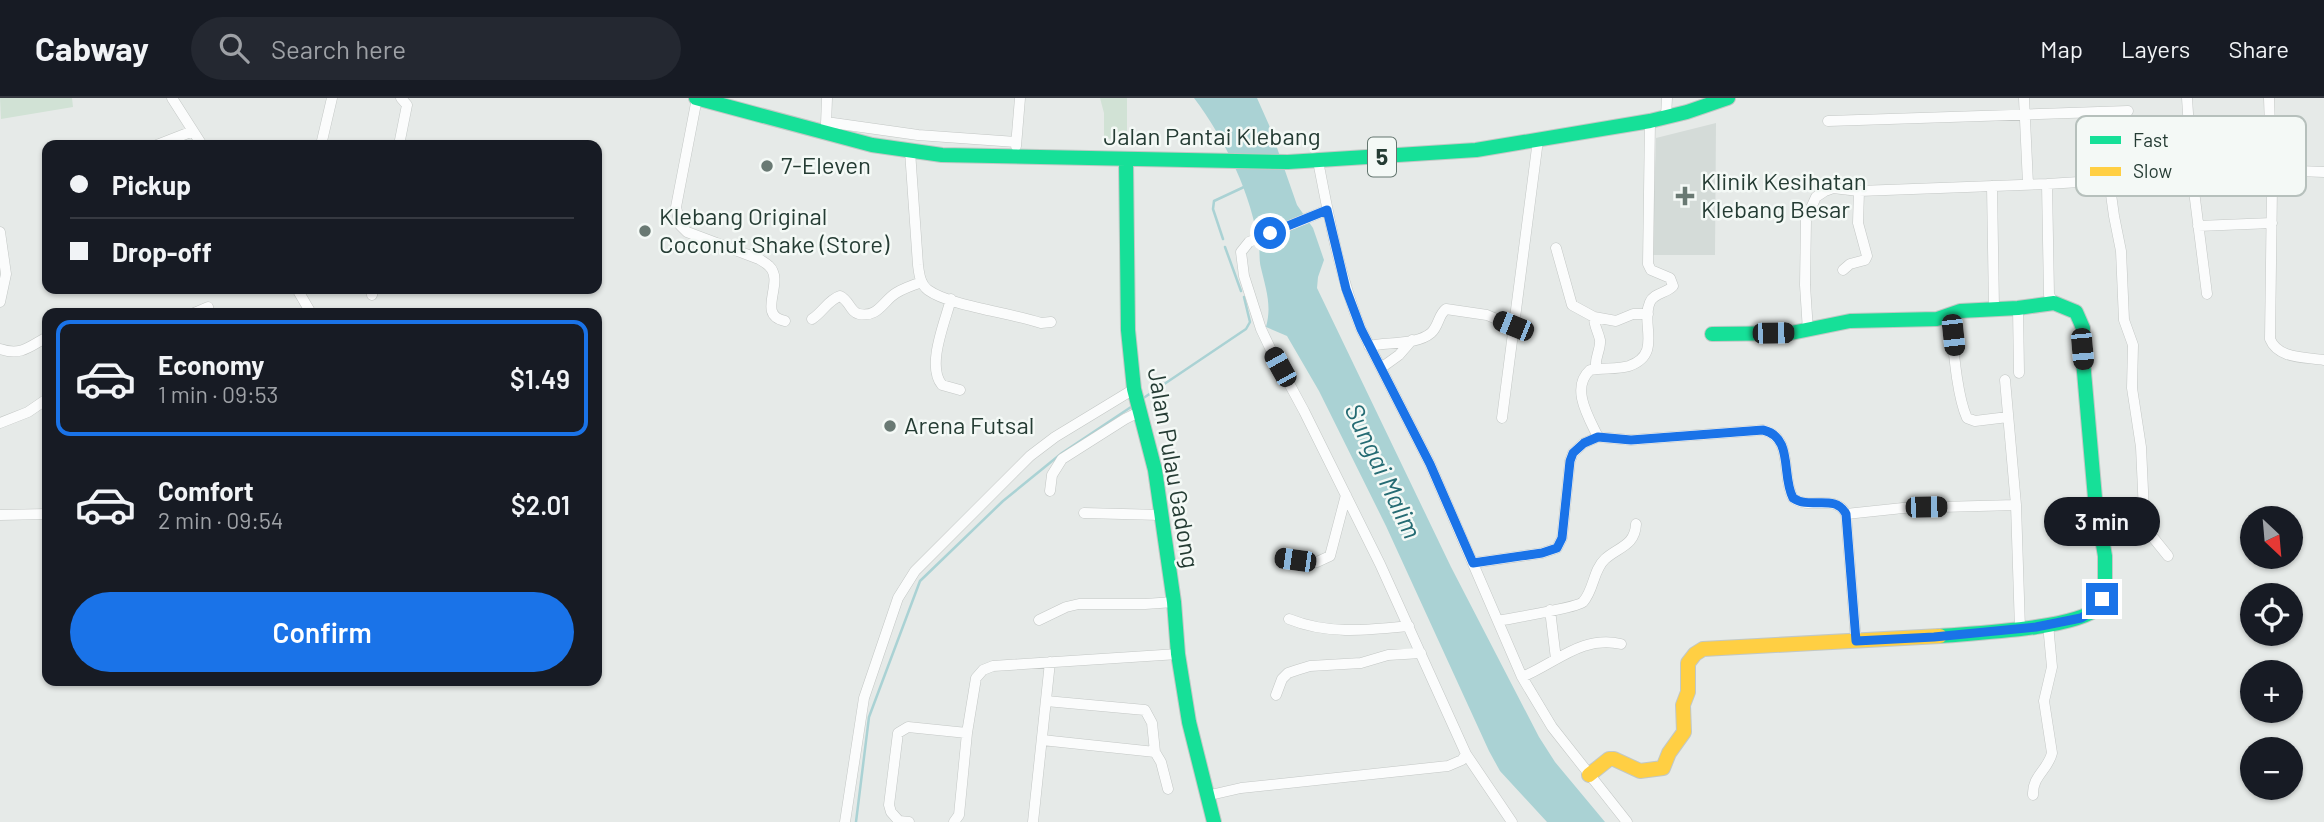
<!DOCTYPE html>
<html lang="en">
<head>
<meta charset="utf-8">
<style>
	body { margin:0; font-family:Barlow,sans-serif; background:#242831; color:#f1f3f6; height:100vh; display:flex; flex-direction:column; font-size:26px; white-space:nowrap }
	* { box-sizing:border-box; margin:0 }
	p { font-size:23px; color:#9ea1a6 }
	.icon { flex:none; width:38px; height:38px; fill:none; stroke:currentColor; stroke-width:2; stroke-linecap:round; stroke-linejoin:round }
	.map { position:relative; flex:1; overflow:hidden }
	.side { position:absolute; left:42px; top:210px; width:560px; height:378px; display:flex; flex-direction:column; background:#171b24; border-radius:14px; box-shadow:0 2px 5px #0004 }
	.side>* { flex:none }
	.top-card { position:absolute; left:42px; top:42px; width:560px; height:154px; border-radius:14px; box-shadow:0 2px 5px #0004; display:grid; align-content:center; height:154px; padding:0 28px; background:#171b24 }
	.needle { width:46px; rotate:154deg }
	.buttons { position:absolute; left:2240px; top:408px; display:grid; gap:14px }
	.buttons a { display:grid; place-items:center; width:63px; height:63px; border-radius:50%; background:#171b24; box-shadow:0 2px 5px #0004; font-size:35px }
	.end { position:absolute; width:32px; height:32px; margin:-16px; border:9px solid #1a73e8; background:#fff; box-shadow:0 0 0 4px #fff }
	.from { border-radius:50% }
	.bubble { position:absolute; height:49px; border-radius:24px; background:#171b24; box-shadow:0 2px 5px #0004; font-size:23px; font-weight:600; line-height:49px; text-align:center }
	.car { position:absolute; width:21px; height:42px; margin:-21px -10px; border-radius:9px; box-shadow:0 0 5px 2px #0007; background:linear-gradient(#222 24%,#8ab4d8 0 40%,#222 0 76%,#8ab4d8 0 86%,#222 0) }
	.top-card b { display:flex; align-items:center; gap:24px; height:66px; font-size:26px }
	.top-card b+b { border-top:2px solid #363941 }
	.top-card i { width:18px; height:18px; background:#f1f3f6 }
	ul { padding:12px 0 0; list-style:none }
	li { display:flex; align-items:center; gap:21px; height:116px; margin:0 14px 10px; padding:0 14px; border:4px solid transparent; border-radius:14px }
	li div { flex:1 }
	li b { display:block; font-size:26px }
	li em { font-style:normal; font-weight:600 }
	li.current { border-color:#1a73e8 }
	li>.icon { width:63px; height:63px; stroke-width:1.5 }
	.button { display:flex; gap:14px; margin-top:auto; padding:14px 28px }
	.button a { flex:1; height:80px; border-radius:42px; background:#1a73e8; color:#fff; font-size:28px; font-weight:600; line-height:80px; text-align:center }
	header { display:flex; align-items:center; gap:42px; box-sizing:border-box; height:98px; padding:0 35px; background:#171b24; border-bottom:2px solid #363941 }
	header strong { font-size:33px }
	nav { display:flex; gap:38px; margin-inline-start:auto; font-size:24px }
	.search { width:490px; height:63px; background:#242831; display:flex; align-items:center; gap:18px; box-sizing:border-box; padding:0 24px; border-radius:38px; color:#9ea1a6; font-size:26px }
	.map>svg:first-child { display:block }
	.built { fill:#d4dbd8 }
	.green { fill:#d1e2d5 }
	.water { fill:#aad2d4 }
	.lines { fill:none; stroke-linecap:round; stroke-linejoin:round }
	.stream { stroke:#aad2d4; stroke-width:2.5 }
	.street-casing { stroke:#c3c7c5; stroke-width:11 }
	.fast-casing { stroke:#c2c8c5; stroke-width:16 }
	.slow-casing { stroke:#c2c8c5; stroke-width:16 }
	.street { stroke:#fbfcfc; stroke-width:10 }
	.fast { stroke:#16e098; stroke-width:14 }
	.slow { stroke:#ffcf43; stroke-width:14 }
	.route { stroke:#1a73e8; stroke-width:9 }
	.poi-dot { fill:#697973; stroke:#f4f9f6; stroke-width:2.5 }
	.labels { text-anchor:middle; stroke-width:5; stroke-linejoin:round; paint-order:stroke }
	.shield { fill:#f4f9f6; stroke:#63756e; stroke-width:2 }
	.shield-label { font-size:23px; font-weight:bold; fill:#253c34 }
	.street-label { font-size:24px; fill:#253c34; stroke:#f4f9f6 }
	.poi-label { font-size:24px; fill:#253c34; stroke:#f4f9f6; text-anchor:start }
	.water-label { font-size:26px; font-style:italic; fill:#256b73; stroke:#f4f9f6 }
	.key { fill:#f4f9f6; stroke:#b6c0bc; stroke-width:2 }
	.key-label { font-size:19px; fill:#253c34 }
</style>
</head>
<body>
<header>
<strong>Cabway</strong>
<div class="search"><svg class="icon" aria-label="search" viewBox="0 0 24 24"><circle cx="10" cy="10" r="6"/><path d="M15 15l6 6"/></svg>Search here</div>
<nav><a>Map</a><a>Layers</a><a>Share</a></nav>
</header>
<div class="map">
<svg width="2324" height="724" viewBox="0 0 2324 724">
	<rect width="100%" height="100%" fill="#e6eae8"/>
	<path class="built" d="M1716,25L1715,157H1652L1656,40Z"/>
	<path class="green" d="M0,0H72L73,9L1,21Z
		M1100,0H1127V40L1104,41V15Z"/>
	<path class="water" d="M1194,0H1257L1269,27L1297,107L1313,130L1324,162L1318,179L1317,190L1451,469L1539,639L1555,664L1605,724H1547L1500,673L1489,653L1386,428L1319,293L1287,238L1266,229C1272,208 1266,191 1261,170C1259,163 1260,156 1259,149C1252,97 1225,41 1194,0Z"/>
	<g class="lines">
		<path class="stream" d="M1223,141L1213,111L1214,103L1244,89
			M1225,149L1241,193
			M1142,301L1246,231L1250,224L1244,199
			M856,724L869,619L920,483L1003,403L1062,355L1134,307"/>
		<g class="street-casing">
			<path id="street" d="M172,0L202,47
				M697,0L676,109L680,127L687,134L759,161C762,163 766,165 769,168C786,184 755,217 785,223
				M2024,0L2028,86
				M2187,0L2192,77L2207,196
				M2269,0L2272,89L2270,241C2278,261 2305,259 2324,262
				M1666,19L1667,0
				M1828,23L2128,13
				M826,24L918,37L1016,44
				M826,27L827,0
				M157,47L193,33
				M321,47L332,0
				M399,47L407,7L401,0
				M1016,48L1020,0
				M910,53L918,167C919,175 920,186 928,192C950,208 1012,215 1041,225L1051,224
				M1318,63C1329,119 1339,177 1361,231L1430,366L1522,579L1552,629L1627,724
				M2271,72L2324,74
				M2109,82L2114,118L2121,153L2124,222L2133,247L2132,290L2141,349L2144,414L2147,432L2168,458
				M2047,86L2049,197L2054,205
				M1992,88L1994,210
				M1327,112L1249,144L1241,154L1244,178L1261,231L1271,252L1304,313L1380,466L1466,656L1512,724
				M2198,128L2272,125
				M0,134L6,176L0,204
				M1556,150L1572,207L1594,219C1594,228 1598,233 1600,242C1601,252 1594,260 1596,271
				M1843,172L1850,166L1865,162L1867,158L1858,125L1859,93
				M297,191L311,215
				M372,197L373,191
				M951,201C945,224 926,268 942,287L960,292
				M2018,210L2019,275
				M194,215L208,209
				M1950,216C1953,243 1956,296 1967,320L1975,323L2008,319
				M1594,219L1616,223L1633,216H1648
				M812,221C823,214 828,202 840,198C850,203 850,214 859,216C878,220 883,203 896,195C904,190 913,187 922,184
				M1808,233L1805,187L1806,121L1816,99L1825,93L1833,90L1859,93L2047,86L2192,77
				M1369,248C1387,244 1417,247 1431,235C1439,228 1438,217 1446,211L1487,217L1513,228
				M0,251C21,258 29,249 47,239
				M1381,270L1399,257L1412,242
				M2005,282L2016,407L2020,531
				M1502,320L1538,42
				M0,325L28,314L47,301
				M1598,339C1589,320 1570,290 1590,272C1603,269 1616,272 1629,268C1663,256 1640,226 1650,204C1654,195 1667,195 1673,188L1670,180L1651,172L1648,166L1650,23
				M1050,393L1052,377L1062,361L1125,321L1135,316L1142,317
				M1084,415L1161,417
				M1846,416L1903,410L2016,407
				M0,417L47,416
				M1280,460L1317,464L1330,458L1346,397
				M1473,465L1542,455L1557,450L1562,440L1570,363L1573,355L1584,345L1598,339L1631,342L1763,332C1794,339 1781,379 1793,400C1810,413 1835,395 1846,416L1856,543
				M1550,512L1556,561
				M1289,521C1328,537 1368,532 1409,528
				M1039,522L1066,509L1079,506H1145L1174,504
				M1498,523C1512,520 1576,510 1583,504C1594,492 1593,472 1605,461C1618,449 1635,448 1636,426
				M1522,579C1556,565 1582,537 1621,546
				M1276,597L1282,581L1288,575L1297,572L1310,568L1361,565L1388,557L1421,555
				M1046,603L1145,612L1152,625L1155,654
				M1042,642L1155,654L1161,664L1168,691
				M2033,697C2032,678 2048,672 2052,655L2044,603L2052,569L2048,526
				M1206,698L1241,690L1448,668L1462,662L1466,656
				M845,724L864,600L898,500L915,473L1030,358L1055,339L1134,291
				M909,724L899,723L891,714L889,707L898,635L908,629L967,635
				M954,724L959,717L967,635L976,580L983,572L993,568L1178,556
				M1033,724L1050,564"/>
		</g>
		<g class="fast-casing">
			<path id="fast" d="M696,0L872,47L942,57L1288,64L1476,52L1650,23L1687,14L1728,0
				M1126,62L1128,232L1134,291L1155,372L1174,504L1178,556L1189,624L1214,724
				M1712,236L1791,235L1850,223L1937,221L1960,213L2018,210L2054,205L2076,214L2083,230L2082,251L2095,400L2105,458V490L2098,510C2074,531 1975,535 1940,538"/>
		</g>
		<g class="slow-casing">
			<path id="slow" d="M1589,677L1609,661H1614L1640,673L1663,670L1669,655L1684,634L1683,607L1688,594V565L1695,556L1703,551L1940,538"/>
		</g>
		<use href="#street" class="street"/>
		<use href="#fast" class="fast"/>
		<use href="#slow" class="slow"/>
	</g>
	<g class="lines">
		<path class="route" d="M1270,135L1327,112L1346,191L1361,231L1430,366L1473,465L1542,455L1557,450L1562,440L1570,363L1573,355L1584,345L1598,339L1631,342L1763,332C1794,339 1781,378 1793,400C1810,412 1835,395 1846,416L1856,543L1934,539L2036,529L2081,520L2098,510L2102,501"/>
	</g>
	<g class="poi-dot">
		<circle cx="767" cy="68" r="7"/>
		<path d="M1681.5 87.5h7v7h7v7h-7v7h-7v-7h-7v-7h7z"/>
		<circle cx="645" cy="133" r="7"/>
		<circle cx="890" cy="328" r="7"/>
	</g>
	<g class="labels">
		<rect class="shield" x="1368" y="39.5" width="28" height="39" rx="5"/>
		<g class="shield-label">
			<text x="1382" y="67">5</text>
		</g>
		<g class="street-label">
			<text x="1212" y="47">Jalan Pantai Klebang</text>
			<text transform="translate(1173 370) rotate(80)" y="8">Jalan Pulau Gadong</text>
		</g>
		<g class="poi-label">
			<text x="781" y="76">7-Eleven</text>
			<text x="1701" y="92">Klinik Kesihatan<tspan x="1701" dy="28">Klebang Besar</tspan></text>
			<text x="659" y="127">Klebang Original<tspan x="659" dy="28">Coconut Shake (Store)</tspan></text>
			<text x="904" y="336">Arena Futsal</text>
		</g>
		<g class="water-label">
			<text transform="translate(1383 373) rotate(65)" y="9">Sungai Malim</text>
		</g>
	</g>
	<rect x="2076" y="18" width="230" height="80" rx="10" class="key"/>
	<rect x="2090" y="38" width="31" height="8" fill="#16e098"/>
	<rect x="2090" y="69" width="31" height="9" fill="#ffcf43"/>
	<g class="key-label">
		<text x="2133" y="49">Fast</text>
		<text x="2133" y="80">Slow</text>
	</g>
</svg>
<div class="buttons">
<a><svg class="needle" viewBox="-14 -14 28 28"><path d="M0-13l5 13h-10z" fill="#e53935"/><path d="M0 13l5-13h-10z" fill="#9ea1a6"/></svg></a>
<a><svg class="icon" aria-label="locate" viewBox="0 0 24 24"><circle cx="12" cy="12" r="6"/><path d="M12 2v4M12 18v4M2 12h4M18 12h4"/></svg></a>
<a>+</a>
<a>−</a>
</div>
<i class="end from" style="left:1270px;top:135px"></i>
<i class="end" style="left:2102px;top:501px"></i>
<div class="bubble" style="left:2044px;top:399px;width:116px">3 min</div>
<i class="car" style="left:1513px;top:228px;rotate:292deg"></i>
<i class="car" style="left:1773px;top:235px;rotate:89deg"></i>
<i class="car" style="left:1953px;top:237px;rotate:174deg"></i>
<i class="car" style="left:2082px;top:251px;rotate:175deg"></i>
<i class="car" style="left:1280px;top:269px;rotate:331deg"></i>
<i class="car" style="left:1926px;top:409px;rotate:89deg"></i>
<i class="car" style="left:1295px;top:462px;rotate:278deg"></i>
<div class="top-card">
<b><i class="from"></i>Pickup</b>
<b><i></i>Drop-off</b>
</div>
<section class="side">
<ul>
<li class="current"><svg class="icon" aria-label="car" viewBox="0 0 24 24"><path d="M5 17H2v-5l4-1 3-4h7l3 4 3 1v5h-3M9 17h6M6 11h13"/><circle cx="7" cy="17" r="2"/><circle cx="17" cy="17" r="2"/></svg><div><b>Economy</b><p>1 min · 09:53</p></div><em>$1.49</em></li>
<li><svg class="icon" aria-label="car" viewBox="0 0 24 24"><path d="M5 17H2v-5l4-1 3-4h7l3 4 3 1v5h-3M9 17h6M6 11h13"/><circle cx="7" cy="17" r="2"/><circle cx="17" cy="17" r="2"/></svg><div><b>Comfort</b><p>2 min · 09:54</p></div><em>$2.01</em></li>
</ul>
<div class="button"><a>Confirm</a></div>
</section>
</div>
</body>
</html>
